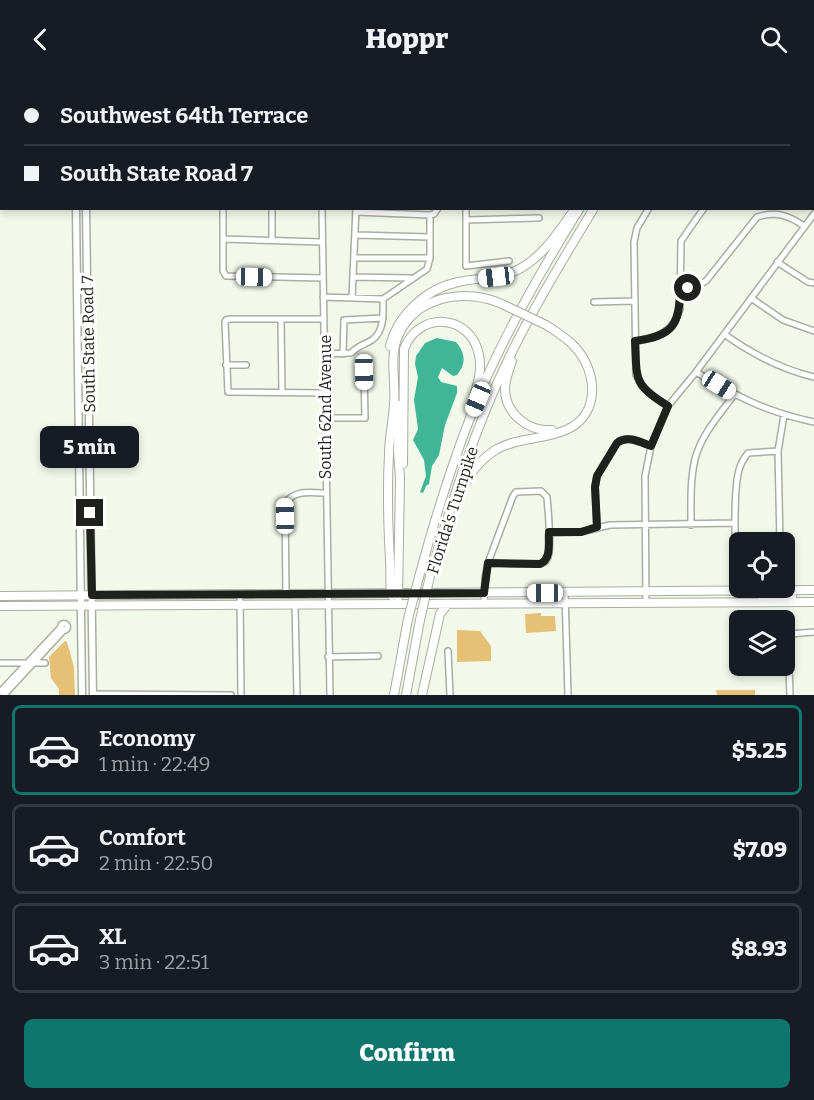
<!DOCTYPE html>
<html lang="en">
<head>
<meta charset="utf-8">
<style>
	body { margin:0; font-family:Bitter,serif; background:#242831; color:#f1f3f6; height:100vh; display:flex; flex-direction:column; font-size:22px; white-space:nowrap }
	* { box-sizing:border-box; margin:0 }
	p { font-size:20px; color:#9ea1a6 }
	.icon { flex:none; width:33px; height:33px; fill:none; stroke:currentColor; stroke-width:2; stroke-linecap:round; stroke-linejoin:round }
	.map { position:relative; height:617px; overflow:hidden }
	.panel { display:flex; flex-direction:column; background:#171b24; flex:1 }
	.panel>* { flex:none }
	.guide { position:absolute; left:0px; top:0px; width:814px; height:132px; box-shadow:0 3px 9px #0003; display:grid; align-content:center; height:132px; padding:0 24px; background:#171b24 }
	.controls { position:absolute; left:729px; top:454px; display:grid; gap:12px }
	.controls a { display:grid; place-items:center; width:66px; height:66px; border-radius:9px; background:#171b24; box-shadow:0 3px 9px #0003; font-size:30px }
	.end { position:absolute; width:27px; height:27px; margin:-14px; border:8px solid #1f211c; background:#fff; box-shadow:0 0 0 3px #fff }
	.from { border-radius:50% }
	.bubble { position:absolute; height:42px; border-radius:9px; background:#171b24; box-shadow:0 3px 9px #0003; font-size:20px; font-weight:800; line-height:42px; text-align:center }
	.car { position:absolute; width:18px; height:36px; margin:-18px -9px; border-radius:8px; box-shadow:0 0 4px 2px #0007; background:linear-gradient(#fff 24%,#345 0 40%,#fff 0 76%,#345 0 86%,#fff 0) }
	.guide b { display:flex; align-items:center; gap:21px; height:57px; font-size:22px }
	.guide b+b { border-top:2px solid #363941 }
	.guide i { width:15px; height:15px; background:#f1f3f6 }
	ul { padding:10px 0 0; list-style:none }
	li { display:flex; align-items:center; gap:18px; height:90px; margin:0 12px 9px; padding:0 12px; border:3px solid #363941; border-radius:9px }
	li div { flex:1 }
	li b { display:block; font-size:22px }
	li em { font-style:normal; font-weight:800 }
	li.on { border-color:#0f766e }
	li>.icon { width:54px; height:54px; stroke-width:1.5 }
	.button { display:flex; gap:12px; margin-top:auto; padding:12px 24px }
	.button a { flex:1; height:69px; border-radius:9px; background:#0f766e; color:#fff; font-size:24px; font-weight:800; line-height:69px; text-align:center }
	header { display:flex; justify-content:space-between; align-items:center; height:78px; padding:0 24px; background:#171b24; font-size:27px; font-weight:800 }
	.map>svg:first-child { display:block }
	.green { fill:#e6c074 }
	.water { fill:#40b696 }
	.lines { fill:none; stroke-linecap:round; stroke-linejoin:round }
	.minor-casing { stroke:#a8aea1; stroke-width:8 }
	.major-casing { stroke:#a8aea1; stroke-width:9 }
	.highway-casing { stroke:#a8aea1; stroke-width:10 }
	.minor { stroke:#fff; stroke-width:5 }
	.major { stroke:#fff; stroke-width:6 }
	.highway { stroke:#fff; stroke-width:8 }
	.highway-bridge-casing { stroke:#a8aea1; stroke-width:10; stroke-linecap:butt }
	.highway-bridge { stroke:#fff; stroke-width:8 }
	.route { stroke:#1f211c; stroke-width:8 }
	.labels { text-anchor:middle; stroke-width:6; stroke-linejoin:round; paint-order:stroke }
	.street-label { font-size:16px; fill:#1f211c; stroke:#fff }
</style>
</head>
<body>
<header><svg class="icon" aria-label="back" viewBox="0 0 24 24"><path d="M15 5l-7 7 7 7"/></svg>Hoppr<svg class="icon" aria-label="search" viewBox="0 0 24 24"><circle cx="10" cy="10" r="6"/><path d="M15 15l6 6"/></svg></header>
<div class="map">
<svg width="814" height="617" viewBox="0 0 814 617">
	<rect width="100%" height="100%" fill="#f2f9eb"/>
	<path class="green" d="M541,535V538H555L556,553L526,555L525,536Z
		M457,552L480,553L491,568V583L457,584Z
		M65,563L67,564L74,589L75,617H59V611L51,600L49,579Z
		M716,612H755V617H717Z"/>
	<path class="water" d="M437,260L456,264C465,275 467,285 457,297L453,298L442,290L438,299L441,304L457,308V315L445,347L439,377L432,388L429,406L426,408L423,415L420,414L426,398L424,382L413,362L418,351L414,322L418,299L415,286L416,278L425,265Z"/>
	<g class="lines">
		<g class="minor-casing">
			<path id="minor" d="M202,0V2
				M558,0V2
				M320,2V0
				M439,2V0
				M751,2L752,0
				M0,35H2
				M813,42H814
				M813,90H814
				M223,130V193L226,198L323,200
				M272,130V162
				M322,130L330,617
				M466,130V188L509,183
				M649,130L637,150L634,164L636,297C644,313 654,319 668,328
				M356,134L430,137
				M430,137L434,136L438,130
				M466,142L539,140
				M356,157L430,159
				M223,161L322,164
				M354,180H430
				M777,184L808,204L814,205
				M353,199L411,200
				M680,210L697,208L706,203L757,139C776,133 788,137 804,148
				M323,219L383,221L427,191L430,180V137
				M352,220L356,130
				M751,220L783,242L814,253
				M594,224L634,223
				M281,241L282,315
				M324,241H230L226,242L225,244L228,314L325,315
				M724,256C752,276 780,291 814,299
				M635,263C658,260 673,254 680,231L681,163L704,130
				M325,276L351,275C359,267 364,267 372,262C385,253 383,234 383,221
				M343,276L344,242L383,240
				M226,287H246
				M696,294C738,319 766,334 814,344
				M325,340H365L364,294
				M691,447C691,424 690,403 695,381C701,357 720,336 734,317
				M597,449L595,409L597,398L617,365C626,356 640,364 651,368
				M549,455L581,454L610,447L735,445
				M780,465L778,373L784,337
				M740,482C732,471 735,406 739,392C741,385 744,380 748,375L778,373
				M565,515L568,617
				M240,516L241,617
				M286,516L285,426C294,411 310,415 325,415
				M646,525L645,398L651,368L668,328L696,294L814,136
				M484,526L485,500L488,485L513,418L516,414L541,413L547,419C548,434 552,467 548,479C546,484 545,484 540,486L488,485
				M295,527L297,617
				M60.5 549a3.5 3.5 0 1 1 7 0a3.5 3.5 0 1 1-7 0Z
				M448,573L450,617
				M328,579L378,578
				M0,585H45
				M0,614L61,549
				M93,616L231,617
				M4,617L64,552
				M790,617L788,561L790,556L814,554"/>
		</g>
		<g class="major-casing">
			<path id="major" d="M73,0V2
				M83,0V2
				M76,130L82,617
				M86,130L93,617"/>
		</g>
		<g class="highway-casing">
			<path id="highway" d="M677,2L678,0
				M690,2L692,0
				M390,268C398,236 426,211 458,204C476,200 496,201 513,194C540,183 558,155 574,132
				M512,283C509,292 505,301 505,311C505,335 528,354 552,352
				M403,386L404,271C419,232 471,236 479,277C482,292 478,305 474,319
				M459,415C469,397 479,382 497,371C519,359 546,362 568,351C601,335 597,293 575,269C567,260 557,254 546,247
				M430,498C452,424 474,352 508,282C533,230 564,180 594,130
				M419,499C437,432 458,366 485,303C512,243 545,186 580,130
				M0,518L814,512
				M392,518C389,507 391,494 390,482C388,447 387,412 389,376C389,360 393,343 394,326C396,304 389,279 398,258C416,217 467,209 504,227
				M398,519L400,400L398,373L399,327
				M761,524L765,519L792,518
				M0,528L814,524
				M394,617L408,541
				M406,617L420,542
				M422,617L440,536L448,526"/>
		</g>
		<use href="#minor" class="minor"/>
		<use href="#major" class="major"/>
		<use href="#highway" class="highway"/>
		<g class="highway-bridge-casing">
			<path id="highway-bridge" d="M504,227L546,247
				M408,541L419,499
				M420,542L430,498"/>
		</g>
		<use href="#highway-bridge" class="highway-bridge"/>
	</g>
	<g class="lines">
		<path class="route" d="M90,435L92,517L484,515L488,485L540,486C552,480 548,465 549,454H581L597,449L595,409L597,398L617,365C627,357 640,364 651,368L668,328C633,307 637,302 635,263C673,258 680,247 680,210H688"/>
	</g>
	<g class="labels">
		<g class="street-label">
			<text transform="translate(88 266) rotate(-91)" y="6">South State Road 7</text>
			<text transform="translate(325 329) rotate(-90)" y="6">South 62nd Avenue</text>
			<text transform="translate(452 432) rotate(-72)" y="6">Florida's Turnpike</text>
		</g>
	</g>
</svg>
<div class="controls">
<a><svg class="icon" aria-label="locate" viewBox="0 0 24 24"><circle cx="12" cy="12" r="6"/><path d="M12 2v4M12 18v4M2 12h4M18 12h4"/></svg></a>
<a><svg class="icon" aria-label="layers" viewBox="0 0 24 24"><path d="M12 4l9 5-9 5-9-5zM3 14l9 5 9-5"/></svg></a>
</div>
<i class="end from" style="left:688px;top:210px"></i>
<i class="end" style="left:90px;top:435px"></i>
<div class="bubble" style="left:40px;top:348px;width:99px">5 min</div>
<i class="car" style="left:254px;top:199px;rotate:91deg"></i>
<i class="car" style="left:496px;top:199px;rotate:263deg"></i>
<i class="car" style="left:364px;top:294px;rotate:179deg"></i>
<i class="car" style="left:719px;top:307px;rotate:122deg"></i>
<i class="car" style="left:478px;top:321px;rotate:203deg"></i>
<i class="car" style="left:285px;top:438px;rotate:359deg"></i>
<i class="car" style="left:545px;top:515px;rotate:270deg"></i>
<div class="guide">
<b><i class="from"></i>Southwest 64th Terrace</b>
<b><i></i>South State Road 7</b>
</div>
</div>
<section class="panel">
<ul>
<li class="on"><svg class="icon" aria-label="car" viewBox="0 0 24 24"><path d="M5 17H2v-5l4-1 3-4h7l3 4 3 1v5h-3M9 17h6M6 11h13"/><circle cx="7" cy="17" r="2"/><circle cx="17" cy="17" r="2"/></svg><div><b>Economy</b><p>1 min · 22:49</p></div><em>$5.25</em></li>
<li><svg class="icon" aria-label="car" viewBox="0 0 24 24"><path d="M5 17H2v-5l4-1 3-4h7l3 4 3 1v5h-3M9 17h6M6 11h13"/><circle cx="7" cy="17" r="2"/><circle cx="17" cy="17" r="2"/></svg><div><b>Comfort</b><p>2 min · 22:50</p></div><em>$7.09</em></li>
<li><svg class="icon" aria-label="car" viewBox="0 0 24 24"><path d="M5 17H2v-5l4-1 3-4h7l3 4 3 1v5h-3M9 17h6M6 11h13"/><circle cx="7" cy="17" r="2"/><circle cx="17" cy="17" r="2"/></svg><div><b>XL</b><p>3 min · 22:51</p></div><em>$8.93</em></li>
</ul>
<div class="button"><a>Confirm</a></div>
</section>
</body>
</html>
